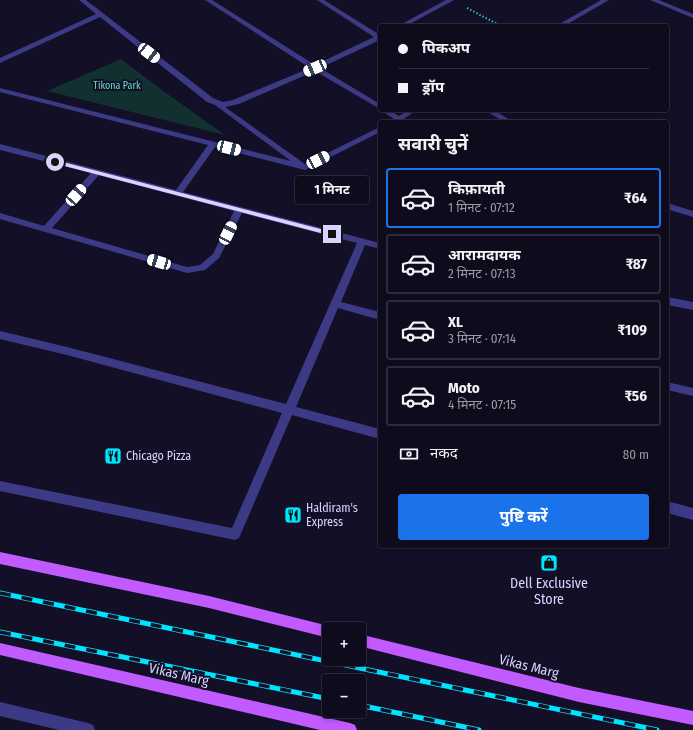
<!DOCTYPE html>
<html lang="hi">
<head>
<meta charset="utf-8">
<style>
	body { margin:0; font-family:"Fira Sans Condensed","Noto Sans Devanagari",sans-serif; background:#171425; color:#f1f3f6; height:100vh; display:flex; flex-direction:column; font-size:15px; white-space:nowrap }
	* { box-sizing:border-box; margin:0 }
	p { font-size:13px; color:#9b9ba3 }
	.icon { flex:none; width:22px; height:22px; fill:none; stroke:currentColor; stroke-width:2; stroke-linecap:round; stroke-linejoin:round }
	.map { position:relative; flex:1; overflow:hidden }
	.drawer { position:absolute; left:378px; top:120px; width:291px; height:428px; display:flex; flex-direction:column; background:#0e0b1c; border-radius:4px; box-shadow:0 2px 6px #0003,0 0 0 1px #2e2b3b }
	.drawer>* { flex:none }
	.hud { position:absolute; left:378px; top:24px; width:291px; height:88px; border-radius:4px; box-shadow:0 2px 6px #0003,0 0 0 1px #2e2b3b; display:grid; align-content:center; height:88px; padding:0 20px; background:#0e0b1c }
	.buttons { position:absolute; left:322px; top:622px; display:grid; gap:8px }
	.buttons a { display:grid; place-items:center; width:44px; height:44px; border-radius:4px; background:#0e0b1c; box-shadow:0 2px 6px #0003,0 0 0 1px #2e2b3b; font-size:20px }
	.end { position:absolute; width:18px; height:18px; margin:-9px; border:5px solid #d9d4ff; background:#111; box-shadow:0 0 0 2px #111 }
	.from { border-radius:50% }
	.bubble { position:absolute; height:28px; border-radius:4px; background:#0e0b1c; box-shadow:0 2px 6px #0003,0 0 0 1px #2e2b3b; font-size:13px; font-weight:700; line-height:28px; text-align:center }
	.car { position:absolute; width:12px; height:24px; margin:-12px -6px; border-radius:5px; box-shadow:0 0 3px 1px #0007; background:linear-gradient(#fff 24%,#345 0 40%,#fff 0 76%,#345 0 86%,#fff 0) }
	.hud b { display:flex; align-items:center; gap:14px; height:38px; font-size:15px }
	.hud b+b { border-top:1px solid #2e2b3b }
	.hud i { width:10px; height:10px; background:#f1f3f6 }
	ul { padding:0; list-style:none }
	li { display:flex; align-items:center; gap:12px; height:60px; margin:0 8px 6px; padding:0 12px; border:2px solid #2e2b3b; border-radius:4px }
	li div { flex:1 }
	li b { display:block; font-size:15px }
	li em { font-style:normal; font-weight:700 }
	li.on { border-color:#1a73e8 }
	li>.icon { width:36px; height:36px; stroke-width:1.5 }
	h2 { padding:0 20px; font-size:18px; line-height:48px }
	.pay { display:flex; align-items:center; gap:10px; height:44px; padding:0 20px; font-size:15px }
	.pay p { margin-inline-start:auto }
	.primary-button { display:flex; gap:8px; margin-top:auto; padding:8px 20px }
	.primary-button a { flex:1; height:46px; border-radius:4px; background:#1a73e8; color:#fff; font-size:16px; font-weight:700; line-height:46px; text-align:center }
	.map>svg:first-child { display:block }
	.green { fill:#12302f }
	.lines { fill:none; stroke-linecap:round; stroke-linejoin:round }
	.path { stroke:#2fb8b0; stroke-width:2; stroke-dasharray:1.5 2; stroke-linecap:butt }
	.minor { fill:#3d3a85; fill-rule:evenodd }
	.major { fill:#c25bff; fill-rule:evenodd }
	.rail-casing { stroke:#00e5ff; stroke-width:5 }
	.rail { stroke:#130f26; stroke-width:3.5; stroke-dasharray:11; stroke-linecap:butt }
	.route { fill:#d9d4ff }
	.labels { text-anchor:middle; stroke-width:4; stroke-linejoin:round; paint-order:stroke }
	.far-park-label { font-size:10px; fill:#5fe0c0; stroke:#130f26 }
	.poi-label { font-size:12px; fill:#d9d4ff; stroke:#130f26; text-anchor:start }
	.near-poi-label { font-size:14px; fill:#d9d4ff; stroke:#130f26 }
	.near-street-label { font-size:14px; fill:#d9d4ff; stroke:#130f26 }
</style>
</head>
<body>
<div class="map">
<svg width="693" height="730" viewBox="0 0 693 730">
	<rect width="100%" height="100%" fill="#130f26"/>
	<path class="green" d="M121,59L162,90L225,135L47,91Z"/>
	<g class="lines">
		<path class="path" d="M467,8L501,26"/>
		<path class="minor" d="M79,0H86L213,98L223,102L233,100L310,68L205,0H212L315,65L374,37L317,0H324L380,35V40L320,68L380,104V109L315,71L239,104L225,107L305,164L380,127V132L305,170L215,147L183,192L380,243V249L365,245L341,302L380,312V320L338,308L296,407L380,429V439L292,415L239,538L235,540L0,491V481L232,528L282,413L67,355L0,339V331L67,347L286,404L357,243L242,213L219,258L205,270L187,273L0,219V213L44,226L91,173L0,150V144L176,190L208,145L0,92V88L291,161L215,105L207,102L100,17L0,63V58L96,14ZM99,175L234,211L213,254L200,265L187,267L52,228Z
			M446,0H454L406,26H398Z
			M601,0H609L564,26H556Z
			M650,0H659L693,14V18Z
			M380,110H389L399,116L408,110H417L399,122H390L394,119Z
			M485,110H494L513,122H504Z
			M667,203L693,211V217L667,209Z
			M667,297L693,302V310L667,305Z
			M667,382L693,388V396L667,390Z
			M667,501L693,508V520L667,513Z
			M0,702L88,723L93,725L95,730H59L0,716Z"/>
		<path class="major" d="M0,552L209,596L329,626L334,629H329V638L209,608L0,564Z
			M359,634L579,688L693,711V725L579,702L359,646Z
			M0,643L350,723L355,725L357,730H320L0,655Z"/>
		<g class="rail-casing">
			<path id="rail" d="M0,593L657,730
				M0,632L329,699
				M359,705L479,730"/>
		</g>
		<use href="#rail" class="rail"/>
	</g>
	<path class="route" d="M55,160L332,232L334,234L332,236L53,163V162Z"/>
	<defs>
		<g id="restaurant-square" transform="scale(0.9)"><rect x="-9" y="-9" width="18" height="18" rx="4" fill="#00e5ff" stroke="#130f26"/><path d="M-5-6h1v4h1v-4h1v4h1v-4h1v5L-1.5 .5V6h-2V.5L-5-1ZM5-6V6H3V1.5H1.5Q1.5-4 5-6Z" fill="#111"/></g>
		<g id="shop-square" transform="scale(0.9)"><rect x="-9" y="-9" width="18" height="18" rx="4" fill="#00e5ff" stroke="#130f26"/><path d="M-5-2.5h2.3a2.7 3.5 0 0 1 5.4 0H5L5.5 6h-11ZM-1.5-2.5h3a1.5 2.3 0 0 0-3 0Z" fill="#111"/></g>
	</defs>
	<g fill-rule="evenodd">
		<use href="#restaurant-square" x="113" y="456"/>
		<use href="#restaurant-square" x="293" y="515"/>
		<use href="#shop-square" x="549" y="563"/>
	</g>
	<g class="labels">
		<g class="far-park-label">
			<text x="117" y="89">Tikona Park</text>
		</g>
		<g class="poi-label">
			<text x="126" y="460">Chicago Pizza</text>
			<text x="306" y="512">Haldiram's<tspan x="306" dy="14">Express</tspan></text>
		</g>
		<g class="near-poi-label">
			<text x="549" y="588">Dell Exclusive<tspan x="549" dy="16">Store</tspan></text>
		</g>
		<g class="near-street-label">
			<text transform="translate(529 666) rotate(14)" y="5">Vikas Marg</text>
			<text transform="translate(179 674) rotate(13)" y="5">Vikas Marg</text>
		</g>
	</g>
</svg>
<div class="buttons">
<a>+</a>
<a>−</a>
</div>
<i class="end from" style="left:55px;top:162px"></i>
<i class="end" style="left:332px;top:234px"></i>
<div class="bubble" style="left:295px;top:176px;width:74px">1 मिनट</div>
<i class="car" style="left:149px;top:53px;rotate:128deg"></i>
<i class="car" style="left:315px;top:68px;rotate:247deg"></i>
<i class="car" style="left:229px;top:148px;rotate:104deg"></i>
<i class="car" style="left:318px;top:160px;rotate:63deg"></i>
<i class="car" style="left:76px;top:195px;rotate:41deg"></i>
<i class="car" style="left:228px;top:233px;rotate:26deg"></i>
<i class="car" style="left:159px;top:262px;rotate:286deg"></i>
<div class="hud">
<b><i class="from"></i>पिकअप</b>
<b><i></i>ड्रॉप</b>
</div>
<section class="drawer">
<h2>सवारी चुनें</h2>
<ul>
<li class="on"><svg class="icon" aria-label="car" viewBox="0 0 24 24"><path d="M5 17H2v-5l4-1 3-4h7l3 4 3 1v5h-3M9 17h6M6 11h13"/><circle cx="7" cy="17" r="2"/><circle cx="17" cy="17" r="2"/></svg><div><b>किफ़ायती</b><p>1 मिनट · 07:12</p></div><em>₹64</em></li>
<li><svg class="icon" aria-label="car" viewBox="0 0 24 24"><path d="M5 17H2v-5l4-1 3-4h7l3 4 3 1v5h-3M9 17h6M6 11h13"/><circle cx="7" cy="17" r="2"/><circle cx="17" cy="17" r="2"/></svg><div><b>आरामदायक</b><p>2 मिनट · 07:13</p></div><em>₹87</em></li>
<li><svg class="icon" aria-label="car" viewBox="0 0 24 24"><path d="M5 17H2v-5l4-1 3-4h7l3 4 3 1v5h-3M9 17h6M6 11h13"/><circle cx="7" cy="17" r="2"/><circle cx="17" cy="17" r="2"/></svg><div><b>XL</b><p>3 मिनट · 07:14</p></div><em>₹109</em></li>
<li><svg class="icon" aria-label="car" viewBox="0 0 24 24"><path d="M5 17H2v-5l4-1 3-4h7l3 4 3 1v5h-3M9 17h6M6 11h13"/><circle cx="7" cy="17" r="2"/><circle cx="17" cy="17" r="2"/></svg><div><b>Moto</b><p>4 मिनट · 07:15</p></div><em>₹56</em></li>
</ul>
<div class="pay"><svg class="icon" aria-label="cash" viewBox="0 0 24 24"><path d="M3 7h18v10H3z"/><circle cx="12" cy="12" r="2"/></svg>नकद<p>80 m</p></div>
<div class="primary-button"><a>पुष्टि करें</a></div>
</section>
</div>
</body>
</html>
